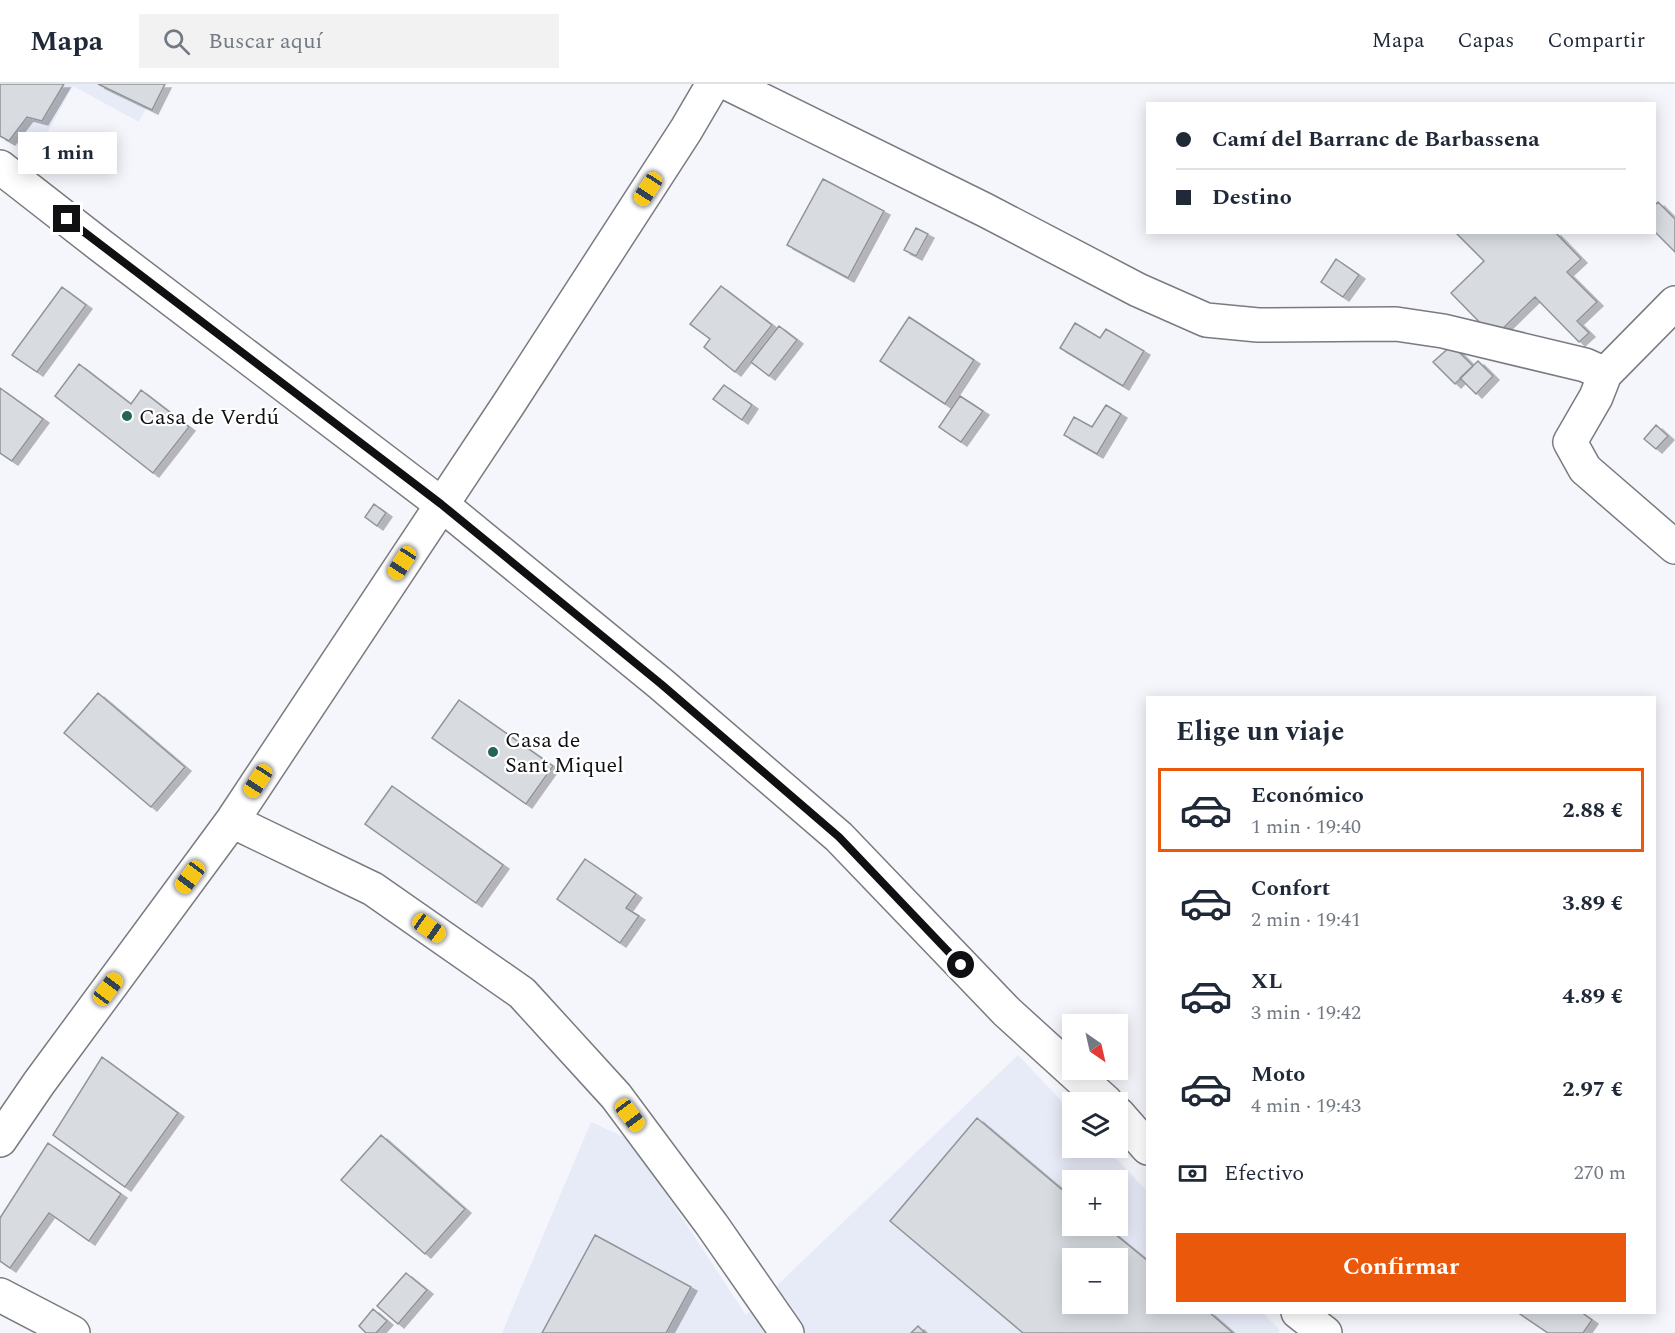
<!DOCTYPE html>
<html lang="es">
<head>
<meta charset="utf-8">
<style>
	body { margin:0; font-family:Spectral,serif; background:#f2f2f3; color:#1f2937; height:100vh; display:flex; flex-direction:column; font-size:22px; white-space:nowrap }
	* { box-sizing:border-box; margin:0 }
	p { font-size:20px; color:#747a83 }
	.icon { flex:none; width:33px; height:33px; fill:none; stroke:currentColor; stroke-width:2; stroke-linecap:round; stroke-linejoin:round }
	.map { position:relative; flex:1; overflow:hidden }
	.side { position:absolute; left:1146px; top:612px; width:510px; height:618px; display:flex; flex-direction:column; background:#fff; border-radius:0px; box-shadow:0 3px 15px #0003 }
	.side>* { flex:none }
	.top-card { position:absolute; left:1146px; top:18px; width:510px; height:132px; border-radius:0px; box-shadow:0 3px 15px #0003; display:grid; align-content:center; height:132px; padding:0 30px; background:#fff }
	.needle { width:39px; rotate:146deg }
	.fabs { position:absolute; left:1062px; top:930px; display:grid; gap:12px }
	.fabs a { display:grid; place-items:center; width:66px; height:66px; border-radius:0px; background:#fff; box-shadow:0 3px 15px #0003; font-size:30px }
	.end { position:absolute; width:27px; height:27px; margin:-14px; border:8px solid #101012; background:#fff; box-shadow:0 0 0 3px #fff }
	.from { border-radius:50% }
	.bubble { position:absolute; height:42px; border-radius:0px; background:#fff; box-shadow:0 3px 15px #0003; font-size:20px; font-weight:700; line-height:42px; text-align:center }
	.car { position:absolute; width:18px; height:36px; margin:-18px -9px; border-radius:8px; box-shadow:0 0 4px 2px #0007; background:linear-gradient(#f5c518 24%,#345 0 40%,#f5c518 0 76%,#345 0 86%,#f5c518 0) }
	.top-card b { display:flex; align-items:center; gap:21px; height:57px; font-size:22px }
	.top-card b+b { border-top:2px solid #e0e1e3 }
	.top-card i { width:15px; height:15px; background:#1f2937 }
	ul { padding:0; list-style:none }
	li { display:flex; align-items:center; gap:18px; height:84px; margin:0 12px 9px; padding:0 18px; border:3px solid transparent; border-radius:0px }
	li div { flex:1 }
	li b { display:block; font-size:22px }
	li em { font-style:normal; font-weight:700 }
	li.selected { border-color:#ea580c }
	li>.icon { width:54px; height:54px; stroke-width:1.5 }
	h2 { padding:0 30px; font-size:27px; line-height:72px }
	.pay { display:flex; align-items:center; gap:15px; height:66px; padding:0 30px; font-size:22px }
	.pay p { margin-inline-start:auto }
	.button { display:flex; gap:12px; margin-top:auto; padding:12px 30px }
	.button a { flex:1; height:69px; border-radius:0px; background:#ea580c; color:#fff; font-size:24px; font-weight:700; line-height:69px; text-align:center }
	header { display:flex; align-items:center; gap:36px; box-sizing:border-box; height:84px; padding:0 30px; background:#fff; border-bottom:2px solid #e0e1e3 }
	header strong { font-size:28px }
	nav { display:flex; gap:33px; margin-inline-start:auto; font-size:21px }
	.search { width:420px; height:54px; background:#f2f2f3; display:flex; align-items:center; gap:15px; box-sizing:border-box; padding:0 21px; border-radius:0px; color:#747a83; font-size:22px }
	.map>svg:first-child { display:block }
	.built { fill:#e7ebf7; fill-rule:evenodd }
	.building { fill:#d8dce1; stroke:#909499; stroke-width:1.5; fill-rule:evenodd; filter:url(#shadow) }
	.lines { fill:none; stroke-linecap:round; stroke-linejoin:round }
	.minor-casing { stroke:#797b80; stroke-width:36 }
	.minor { stroke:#fff; stroke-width:33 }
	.route { stroke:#101012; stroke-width:8 }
	.poi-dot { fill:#246655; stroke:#fff; stroke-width:2 }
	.labels { text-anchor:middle; stroke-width:4.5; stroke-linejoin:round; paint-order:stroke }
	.poi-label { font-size:22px; fill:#101012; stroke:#fff; text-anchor:start }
</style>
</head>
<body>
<header>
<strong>Mapa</strong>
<div class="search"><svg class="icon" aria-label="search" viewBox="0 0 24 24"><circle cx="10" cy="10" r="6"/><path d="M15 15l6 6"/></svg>Buscar aquí</div>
<nav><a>Mapa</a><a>Capas</a><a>Compartir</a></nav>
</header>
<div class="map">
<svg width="1675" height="1249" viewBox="0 0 1675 1249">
	<defs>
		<filter id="shadow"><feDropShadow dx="6" dy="4" stdDeviation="0" flood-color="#0004"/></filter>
	</defs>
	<rect width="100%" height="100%" fill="#f5f6fc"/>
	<path class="built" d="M0,0H158L139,38L73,2L34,73L0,52Z
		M1018,971L1072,1028V1064H1106L1147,1107L1148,1228L1263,1229L1280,1246L1278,1249H502L591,1038L631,1056L746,1231ZM1072,1096H1118V1142H1072ZM1072,1174H1118V1220H1072Z"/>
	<path class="building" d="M0,0H64L42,37L27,33L9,57L0,52Z
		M98,0H165L152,26Z
		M823,95L884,127L848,194L787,161Z
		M1658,118L1675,135V168L1654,147V122Z
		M916,144L928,150L916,172L904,166Z
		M1455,148H1555L1581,175L1567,188L1597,218L1577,237L1589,249L1579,258L1535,213L1494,253L1451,209L1484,177Z
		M1336,175L1359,191L1343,213L1321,198Z
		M721,202L772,241L735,288L704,263L710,255L690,240Z
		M62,203L86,221L37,288L12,271Z
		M909,233L974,276L945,320L880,277Z
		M1075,239L1100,254L1106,245L1144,267L1123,302L1060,264Z
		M779,242L797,256L769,292L751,278Z
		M1452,261L1473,282L1455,300L1433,278Z
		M1478,277L1493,292L1476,310L1460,294Z
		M79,280L131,320L141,306L189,343L153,389L55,312Z
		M724,301L752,321L742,336L713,315Z
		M0,304L43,335L12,377L0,369Z
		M960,312L983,327L961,358L939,343Z
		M1106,321L1121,330L1097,370L1064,351L1074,333L1092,343Z
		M1656,341L1668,352L1656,365L1644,355Z
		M374,420L386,429L377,442L365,433Z
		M98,609L185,683L151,723L64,649Z
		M459,616L553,682L526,720L432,654Z
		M392,702L503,781L476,819L365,740Z
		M585,775L636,810L626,824L639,832L620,859L557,815Z
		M102,973L178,1029L125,1103L53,1051Z
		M977,1034L1072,1114V1142H1105L1148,1177V1228H1209L1233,1249H1023L890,1137ZM1072,1174H1118V1220H1072Z
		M381,1051L465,1125L425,1170L341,1096Z
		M48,1059L121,1110L89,1157L49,1129L10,1184L0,1177V1134Z
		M595,1151L691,1203L666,1249H542Z
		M406,1189L427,1206L398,1240L377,1222Z
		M373,1225L387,1237L376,1249H366L359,1242Z
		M1517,1228H1581L1592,1236L1583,1249H1548Z
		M918,1242L925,1249H911Z"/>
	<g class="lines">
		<g class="minor-casing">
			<path id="minor" d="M729,0L985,126L1138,206L1206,236L1258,241L1396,240L1443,247L1585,281L1605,290L1596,313L1570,358L1585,385L1675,463
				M0,83L100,161L441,420L661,600L839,753L1007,928L1106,1018
				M1605,290L1675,219
				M232,737L373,805L522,909L616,1012L712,1141L787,1249
				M1118,1030L1148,1064
				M0,1056L39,999L232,737L508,321L686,46L713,0
				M0,1211L73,1249
				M1298,1228L1325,1249"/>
		</g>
		<use href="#minor" class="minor"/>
	</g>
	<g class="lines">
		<path class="route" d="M67,135L441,420L661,600L839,753L961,881"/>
	</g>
	<g class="poi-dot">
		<circle cx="127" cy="332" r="6"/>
		<circle cx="493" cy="668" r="6"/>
	</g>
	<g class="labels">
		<g class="poi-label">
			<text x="139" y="340">Casa de Verdú</text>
			<text x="505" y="663">Casa de<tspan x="505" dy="25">Sant Miquel</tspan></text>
		</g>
	</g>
</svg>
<div class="fabs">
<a><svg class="needle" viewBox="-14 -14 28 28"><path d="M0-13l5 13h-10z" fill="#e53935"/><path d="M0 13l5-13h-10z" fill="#747a83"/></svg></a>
<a><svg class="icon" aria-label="layers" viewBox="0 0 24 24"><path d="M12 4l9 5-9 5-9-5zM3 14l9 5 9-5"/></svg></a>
<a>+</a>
<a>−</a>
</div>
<i class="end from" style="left:961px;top:881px"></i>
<i class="end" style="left:67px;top:135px"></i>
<div class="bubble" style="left:18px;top:48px;width:99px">1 min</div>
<i class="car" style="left:648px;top:105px;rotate:213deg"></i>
<i class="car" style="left:402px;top:479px;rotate:213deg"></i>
<i class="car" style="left:258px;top:697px;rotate:213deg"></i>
<i class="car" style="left:190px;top:793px;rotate:217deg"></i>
<i class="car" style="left:429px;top:844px;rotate:125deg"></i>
<i class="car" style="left:108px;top:905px;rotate:37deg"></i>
<i class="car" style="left:630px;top:1031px;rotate:143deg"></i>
<div class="top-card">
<b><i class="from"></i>Camí del Barranc de Barbassena</b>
<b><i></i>Destino</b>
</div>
<section class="side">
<h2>Elige un viaje</h2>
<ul>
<li class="selected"><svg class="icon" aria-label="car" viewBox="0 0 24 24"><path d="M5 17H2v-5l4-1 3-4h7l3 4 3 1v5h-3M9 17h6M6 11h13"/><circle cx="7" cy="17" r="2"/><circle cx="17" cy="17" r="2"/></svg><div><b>Económico</b><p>1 min · 19:40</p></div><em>2.88 €</em></li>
<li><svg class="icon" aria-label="car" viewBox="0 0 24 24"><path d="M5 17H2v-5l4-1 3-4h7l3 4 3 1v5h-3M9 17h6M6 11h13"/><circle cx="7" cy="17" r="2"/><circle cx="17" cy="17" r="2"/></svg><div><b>Confort</b><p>2 min · 19:41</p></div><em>3.89 €</em></li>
<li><svg class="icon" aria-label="car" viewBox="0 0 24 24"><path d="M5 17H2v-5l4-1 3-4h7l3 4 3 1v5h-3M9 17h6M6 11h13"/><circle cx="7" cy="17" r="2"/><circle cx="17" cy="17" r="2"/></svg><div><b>XL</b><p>3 min · 19:42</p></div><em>4.89 €</em></li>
<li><svg class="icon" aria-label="car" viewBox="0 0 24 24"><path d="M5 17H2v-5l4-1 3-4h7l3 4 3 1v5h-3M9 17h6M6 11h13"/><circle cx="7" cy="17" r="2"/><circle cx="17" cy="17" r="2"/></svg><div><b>Moto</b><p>4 min · 19:43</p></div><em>2.97 €</em></li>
</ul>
<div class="pay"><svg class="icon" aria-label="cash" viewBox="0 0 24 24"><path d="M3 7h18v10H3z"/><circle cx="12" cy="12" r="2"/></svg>Efectivo<p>270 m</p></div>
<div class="button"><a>Confirmar</a></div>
</section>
</div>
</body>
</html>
